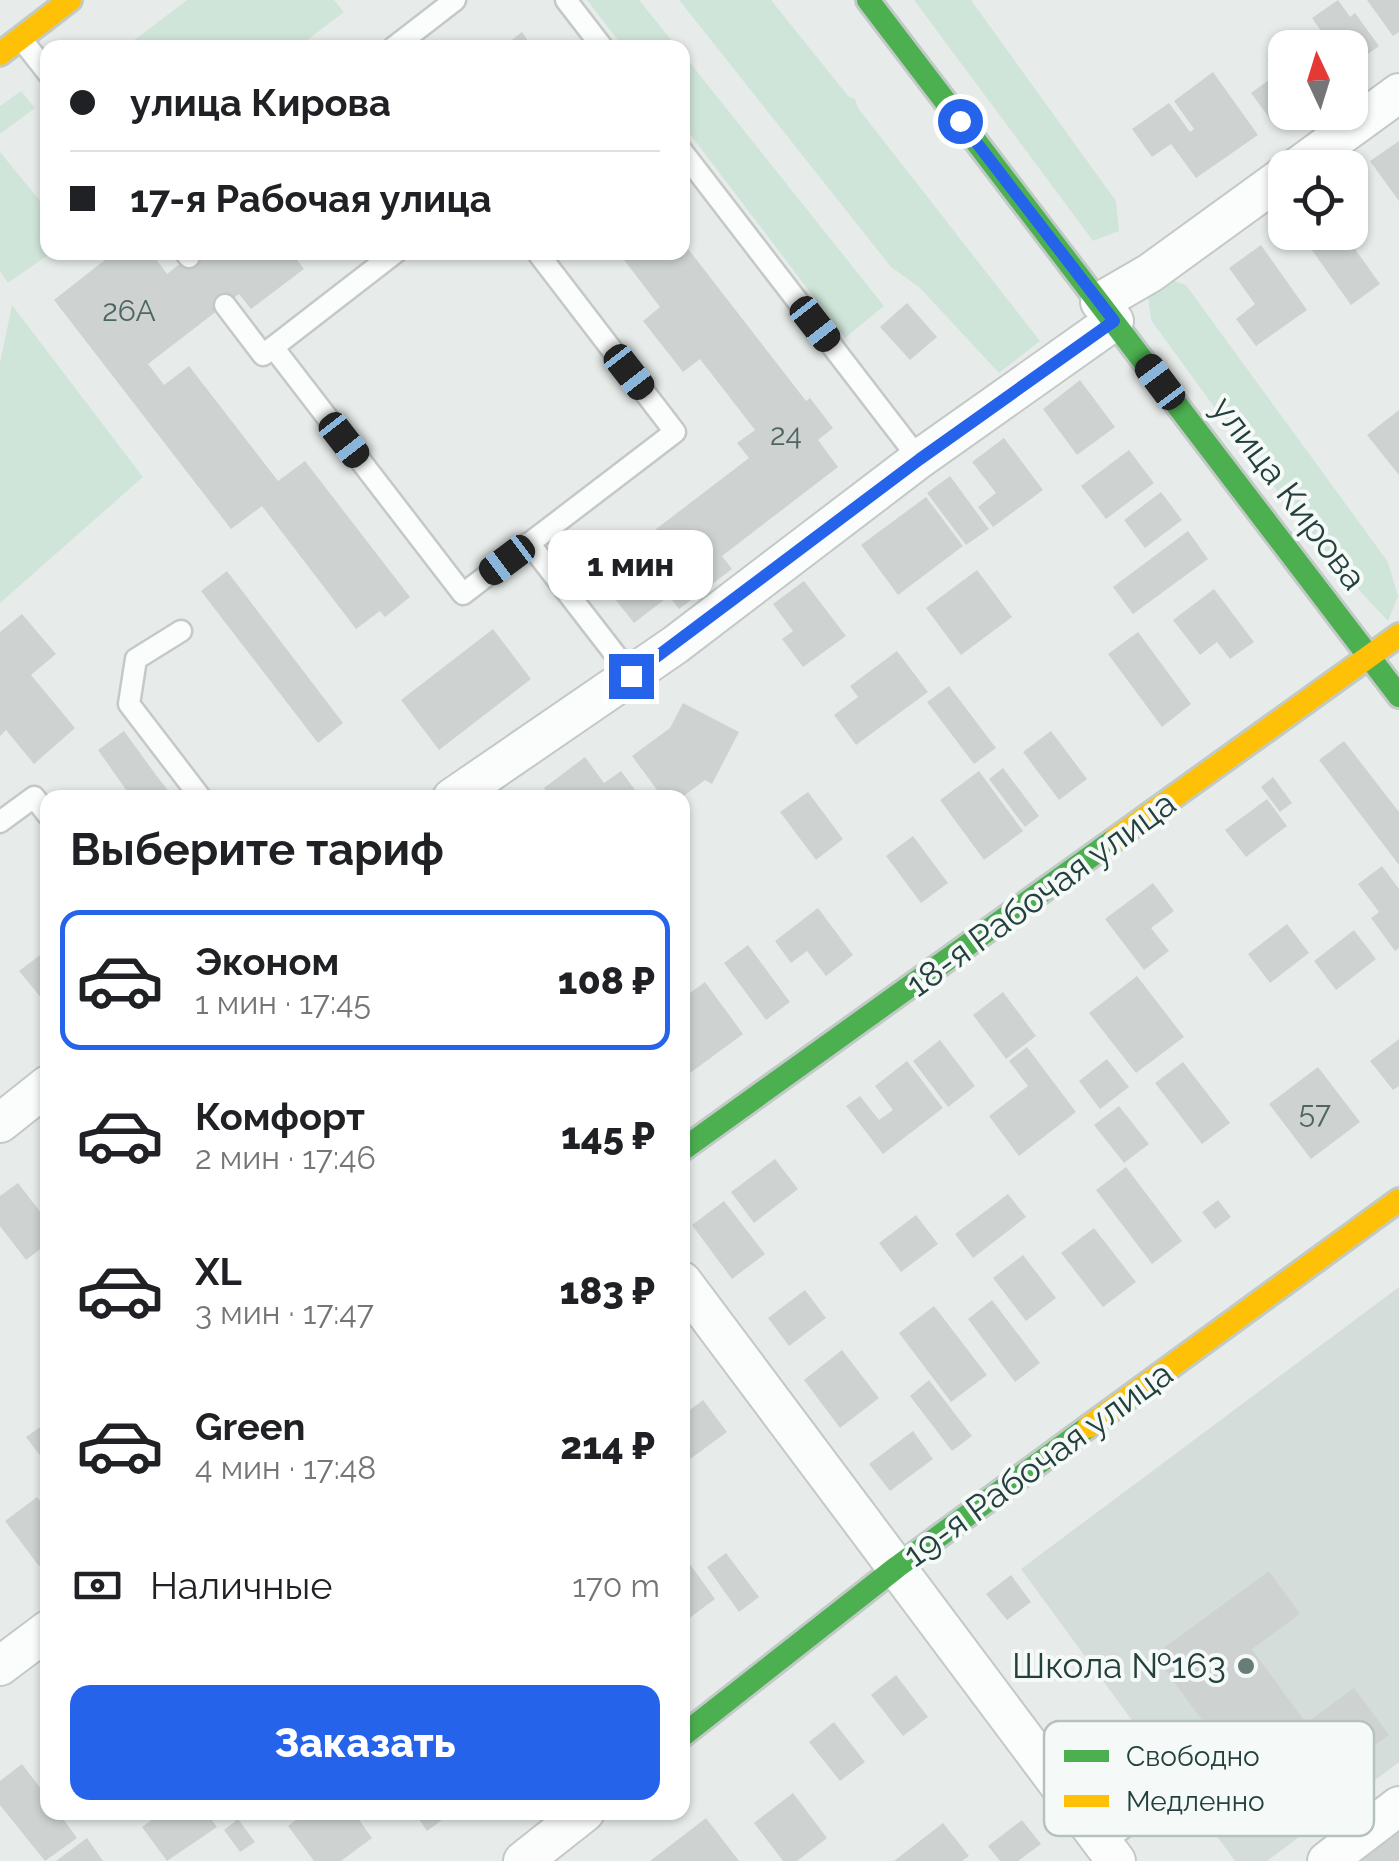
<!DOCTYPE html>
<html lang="ru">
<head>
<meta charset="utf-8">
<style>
	body { margin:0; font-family:Raleway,sans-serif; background:#f6f6f6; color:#202124; height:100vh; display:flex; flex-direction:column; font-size:38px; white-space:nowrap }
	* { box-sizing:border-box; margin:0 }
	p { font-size:32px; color:#757577 }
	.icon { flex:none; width:55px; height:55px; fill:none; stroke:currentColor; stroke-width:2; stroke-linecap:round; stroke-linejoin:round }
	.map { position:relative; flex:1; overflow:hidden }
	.side { position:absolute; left:40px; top:790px; width:650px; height:1030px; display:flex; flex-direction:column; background:#fff; border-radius:20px; box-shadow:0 2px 8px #0004 }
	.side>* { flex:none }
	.top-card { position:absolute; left:40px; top:40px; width:650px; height:220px; border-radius:20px; box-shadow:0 2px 8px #0004; display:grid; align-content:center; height:220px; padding:0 30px; background:#fff }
	.needle { width:65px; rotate:356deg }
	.fabs { position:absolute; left:1268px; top:30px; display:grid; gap:20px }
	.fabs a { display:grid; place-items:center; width:100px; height:100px; border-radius:20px; background:#fff; box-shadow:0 2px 8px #0004; font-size:50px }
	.end { position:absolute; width:45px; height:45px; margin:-22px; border:12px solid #2563eb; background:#fff; box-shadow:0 0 0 5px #fff }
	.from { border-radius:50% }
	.bubble { position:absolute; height:70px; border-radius:20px; background:#fff; box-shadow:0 2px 8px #0004; font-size:32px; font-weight:800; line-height:70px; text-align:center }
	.car { position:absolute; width:30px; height:60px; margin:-30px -15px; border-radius:12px; box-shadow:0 0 8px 2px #0007; background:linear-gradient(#222 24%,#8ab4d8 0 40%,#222 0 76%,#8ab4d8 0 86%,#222 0) }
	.top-card b { display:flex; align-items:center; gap:35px; height:95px; font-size:38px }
	.top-card b+b { border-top:2px solid #e0e0e0 }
	.top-card i { width:25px; height:25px; background:#202124 }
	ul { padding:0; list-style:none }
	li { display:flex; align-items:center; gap:30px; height:140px; margin:0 20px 15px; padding:0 10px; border:5px solid transparent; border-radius:20px }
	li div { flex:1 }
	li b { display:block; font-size:38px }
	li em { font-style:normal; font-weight:800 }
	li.active { border-color:#2563eb }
	li>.icon { width:90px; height:90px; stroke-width:1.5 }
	h2 { padding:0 30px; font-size:45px; line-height:120px }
	.pay { display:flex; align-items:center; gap:25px; height:110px; padding:0 30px; font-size:38px }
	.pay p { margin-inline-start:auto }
	.cta { display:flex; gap:20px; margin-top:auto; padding:20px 30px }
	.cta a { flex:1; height:115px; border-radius:20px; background:#2563eb; color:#fff; font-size:40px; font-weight:800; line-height:115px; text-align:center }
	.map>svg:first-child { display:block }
	.built { fill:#d5ddda }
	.green { fill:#d0e5d9 }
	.building { fill:#ced3d1 }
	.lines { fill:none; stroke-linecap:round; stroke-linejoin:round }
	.lane-casing { stroke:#c4c9c7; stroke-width:25 }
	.street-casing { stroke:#c4c9c7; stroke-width:42 }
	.fast-casing { stroke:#c2cac8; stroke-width:28 }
	.slow-casing { stroke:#c2cac8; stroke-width:28 }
	.lane { stroke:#fbfcfc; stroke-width:20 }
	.street { stroke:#fbfcfc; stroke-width:38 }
	.fast { stroke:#4caf50; stroke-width:22 }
	.slow { stroke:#ffc107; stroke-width:22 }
	.route { stroke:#2563eb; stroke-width:12 }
	.poi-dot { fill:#687c79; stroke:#f5faf8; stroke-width:4 }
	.labels { text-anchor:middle; stroke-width:8; stroke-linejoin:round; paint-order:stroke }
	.number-label { font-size:30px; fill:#4e6662 }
	.street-label { font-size:35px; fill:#23403c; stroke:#f5faf8 }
	.poi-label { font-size:35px; fill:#23403c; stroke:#f5faf8; text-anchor:end }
	.key { fill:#f5faf8; stroke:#b6c2c0; stroke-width:2.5 }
	.key-label { font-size:28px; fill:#23403c }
</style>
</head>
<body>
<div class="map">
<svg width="1399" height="1861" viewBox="0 0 1399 1861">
	<rect width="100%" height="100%" fill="#e7ecea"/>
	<path class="built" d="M1399,1287V1762L1267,1861H1235L1021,1569Z"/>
	<path class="green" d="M187,0H334L344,12L298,47H125Z
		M587,0H639L677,47H623Z
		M679,0H771L849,97L855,99L858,108L1040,341L999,373L920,288L891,267Z
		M914,0H971L1116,201L1119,231L1093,241Z
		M683,54L884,306L845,338L683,125Z
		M21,91L35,108L0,134V106Z
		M0,152L47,209L48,252L51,253L8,283L0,271Z
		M1150,273L1186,285L1388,562L1398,596L1388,621C1300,529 1226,423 1151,320L1148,297Z
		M12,305L143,477L0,603V363Z"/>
	<path class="building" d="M1338,0L1350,17L1355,13L1379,46L1350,67V48H1333L1312,18Z
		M1367,0H1399V32L1393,36Z
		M522,32L533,48H501Z
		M1283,48L1285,115L1273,123L1251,93L1277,74L1267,59Z
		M1213,72L1258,135L1196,178L1171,144L1152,157L1132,129L1169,103L1190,132L1194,129L1174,101Z
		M1399,141V201L1370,161Z
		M1299,232H1343L1380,284L1351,305Z
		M682,241L806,401L810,398L833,428L818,440L838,467L722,556L732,569L679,609L669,596L634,623L596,575L749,458L737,443L755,430L700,359L683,372L643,321L660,307L618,252H682Z
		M1261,245L1307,310L1256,346L1236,319L1255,304L1229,268Z
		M115,252H151L167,274L195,252H291L304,269L251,309L239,294L148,364L164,385L189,366L278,481L305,461L410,597L385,617L380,611L356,629L262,506L231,529L54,300Z
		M907,303L937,337L910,360L880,327Z
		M1080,380L1115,427L1077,455L1043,409Z
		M1399,410V475L1367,435Z
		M1004,438L1043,490L993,527L978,507L996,493L972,462Z
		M1129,450L1154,483L1106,519L1081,486Z
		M950,476L989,529L966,545L927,493Z
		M1161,492L1182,520L1145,548L1124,520Z
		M926,497L963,546L898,595L861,545Z
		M1188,531L1208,559L1133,614L1113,587Z
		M977,570L1012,617L961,655L926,608Z
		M227,571L343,723L318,743L201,591Z
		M804,581L846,636L803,667L782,639L793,631L773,604Z
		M1214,589L1254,642L1230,659L1217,642L1200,655L1173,620Z
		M22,614L56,654L31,675L75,728L34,764L6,730L0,736V632Z
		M493,629L531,679L439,750L401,700Z
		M1138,632L1191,704L1162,727L1108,654Z
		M897,651L928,692L856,745L834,715L858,697L850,686Z
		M949,686L996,748L974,764L927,702Z
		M683,703L739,732L712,784L705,780L681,798H663L632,756L670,728Z
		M124,731L156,775L174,798H124L129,794L98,750Z
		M1051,731L1087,779L1059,800L1023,752Z
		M1344,741L1399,812V865L1319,760Z
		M585,757L604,783L621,771L641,798H551L544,788Z
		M1003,768L1039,816L1025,827L989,779Z
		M979,771L1023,831L984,860L940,800Z
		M1273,777L1292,803L1280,812L1261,787Z
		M808,792L843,839L816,860L780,812Z
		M1267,799L1287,826L1246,857L1225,830Z
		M913,836L948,883L921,903L886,856Z
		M1382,866L1399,889V948L1395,951L1371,918L1379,912L1358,884Z
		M1153,883L1174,911L1151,928L1169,951L1144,970L1105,919Z
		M818,908L853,955L826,976L807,951L791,963L775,941Z
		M1287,924L1309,953L1270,983L1248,954Z
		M1354,930L1376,959L1336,990L1314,961Z
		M748,945L790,1002L766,1020L724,963Z
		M48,949V1006L19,971Z
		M1137,976L1184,1037L1136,1073L1089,1013Z
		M705,982L743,1034L682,1079V999Z
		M1003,992L1036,1036L1006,1059L973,1015Z
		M1399,1039V1086L1393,1090L1370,1061Z
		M940,1040L975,1086L948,1107L913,1061Z
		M1027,1047L1076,1112L1019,1156L989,1116L1028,1086L1009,1061Z
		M1107,1059L1129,1087L1100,1109L1079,1081Z
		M907,1061L943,1108L883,1154L846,1106L860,1096L879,1120L893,1110L875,1086Z
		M1183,1062L1230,1123L1202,1144L1155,1083Z
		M1318,1067L1360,1122L1311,1159L1269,1104Z
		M1119,1106L1149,1144L1124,1163L1094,1125Z
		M775,1159L798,1189L754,1223L731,1192Z
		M1126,1167L1182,1241L1152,1264L1096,1190Z
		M18,1183L48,1222V1243L26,1260L0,1226V1196Z
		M1008,1194L1026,1217L973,1258L955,1234Z
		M1218,1200L1231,1217L1215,1229L1202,1212Z
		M724,1201L765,1254L732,1279L692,1225Z
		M916,1215L938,1244L901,1272L879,1243Z
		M1094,1228L1136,1282L1103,1307L1061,1253Z
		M1023,1255L1056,1298L1026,1321L993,1278Z
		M805,1290L826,1318L789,1346L768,1318Z
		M992,1300L1040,1363L1015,1382L968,1319Z
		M934,1306L987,1375L951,1402L899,1333Z
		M842,1350L879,1398L840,1428L804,1380Z
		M929,1380L972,1436L952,1451L910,1396Z
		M703,1400L727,1432L682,1465V1416Z
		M46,1423L48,1425V1466L26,1437Z
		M913,1431L933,1459L890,1491L869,1464Z
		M37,1497L48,1511V1560L39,1566L5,1521Z
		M726,1553L759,1597L739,1612L707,1567Z
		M687,1560L715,1599L688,1619L682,1612V1564Z
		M1269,1571L1300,1614L1252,1649L1306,1723L1354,1688L1389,1735L1274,1818L1154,1655Z
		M1011,1575L1031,1602L1007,1620L986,1594Z
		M896,1675L928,1717L903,1736L871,1695Z
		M834,1722L865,1762L840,1781L809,1742Z
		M22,1764L48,1798V1812H58L77,1838L45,1861L0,1805V1781Z
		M793,1793L827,1838L797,1861H783L754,1823Z
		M162,1812H206L217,1827L167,1861L142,1827Z
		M306,1812H331L333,1815L342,1812L346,1819L354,1813L372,1838L341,1861H314L288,1826Z
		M414,1812H453L427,1831Z
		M706,1818L739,1861H650Z
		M238,1819L255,1842L240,1852L224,1830Z
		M1022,1820L1041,1844L1018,1861H1000L988,1846Z
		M943,1823L969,1856L962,1861H894Z
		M1399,1832V1861H1361Z
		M87,1838L103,1861H56Z"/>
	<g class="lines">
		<g class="lane-casing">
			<path id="lane" d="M566,0L603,48
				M22,40L48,73
				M393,48L455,0
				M682,151L919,459
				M185,252L189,257
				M225,305L263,355L396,252
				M273,347L463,594L675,432L537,252
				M529,543L631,675
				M181,631L136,659L129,704L201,798
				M0,822L34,797L48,815
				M1103,1843L1164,1797"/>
		</g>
		<g class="street-casing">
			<path id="street" d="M1296,168L1399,93
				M1100,302L1150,273L1285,175
				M452,798L675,645L919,459L1114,321
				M0,1123L48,1085
				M682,1281L1116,1861
				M0,1666L48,1630
				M523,1861L585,1812
				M1327,1861L1399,1806"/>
		</g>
		<g class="fast-casing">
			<path id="fast" d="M868,0L1399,696
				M682,1150L1115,839
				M682,1736L897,1567L1088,1427"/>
		</g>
		<g class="slow-casing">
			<path id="slow" d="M0,54L70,0
				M1115,839L1399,635
				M1088,1427L1399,1200"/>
		</g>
		<use href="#lane" class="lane"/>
		<use href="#street" class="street"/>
		<use href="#fast" class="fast"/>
		<use href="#slow" class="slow"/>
	</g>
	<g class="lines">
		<path class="route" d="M631,676L920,459L1114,321L960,121"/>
	</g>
	<circle class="poi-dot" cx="1246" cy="1666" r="10"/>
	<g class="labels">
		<g class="number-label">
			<text x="129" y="321">26А</text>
			<text x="786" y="445">24</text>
			<text x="1315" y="1123">57</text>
		</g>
		<g class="street-label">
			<text transform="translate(1289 493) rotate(53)" y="12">улица Кирова</text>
			<text transform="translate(1041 894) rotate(-36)" y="12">18-я Рабочая улица</text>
			<text transform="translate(1038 1464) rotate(-36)" y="12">19-я Рабочая улица</text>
		</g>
		<g class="poi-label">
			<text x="1226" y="1678">Школа №163</text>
		</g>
	</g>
	<rect x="1044" y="1721" width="330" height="115" rx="15" class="key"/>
	<rect x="1064" y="1750" width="45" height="12" fill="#4caf50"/>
	<rect x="1064" y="1795" width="45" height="12" fill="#ffc107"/>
	<g class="key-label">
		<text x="1126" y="1766">Свободно</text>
		<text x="1126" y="1811">Медленно</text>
	</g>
</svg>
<div class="fabs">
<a><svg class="needle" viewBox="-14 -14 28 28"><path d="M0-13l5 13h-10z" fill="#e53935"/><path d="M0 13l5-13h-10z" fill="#757577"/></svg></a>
<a><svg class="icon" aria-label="locate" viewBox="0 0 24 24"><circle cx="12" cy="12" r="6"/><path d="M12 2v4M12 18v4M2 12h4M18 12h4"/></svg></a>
</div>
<i class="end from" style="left:960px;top:121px"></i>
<i class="end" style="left:631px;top:676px"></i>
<div class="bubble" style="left:548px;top:530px;width:165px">1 мин</div>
<i class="car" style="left:815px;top:324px;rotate:142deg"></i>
<i class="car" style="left:629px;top:372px;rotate:142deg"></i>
<i class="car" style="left:1160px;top:382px;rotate:323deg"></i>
<i class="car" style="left:344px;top:440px;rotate:142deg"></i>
<i class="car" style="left:507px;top:560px;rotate:233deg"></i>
<div class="top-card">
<b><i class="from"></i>улица Кирова</b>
<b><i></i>17-я Рабочая улица</b>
</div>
<section class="side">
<h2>Выберите тариф</h2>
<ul>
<li class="active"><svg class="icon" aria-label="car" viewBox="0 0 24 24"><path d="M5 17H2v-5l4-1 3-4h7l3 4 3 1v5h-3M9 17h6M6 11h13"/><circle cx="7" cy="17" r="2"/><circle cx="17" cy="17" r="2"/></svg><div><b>Эконом</b><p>1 мин · 17:45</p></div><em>108 ₽</em></li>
<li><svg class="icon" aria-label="car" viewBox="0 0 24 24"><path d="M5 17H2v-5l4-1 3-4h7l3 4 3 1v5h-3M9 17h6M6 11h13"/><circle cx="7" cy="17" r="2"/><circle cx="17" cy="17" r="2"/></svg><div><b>Комфорт</b><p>2 мин · 17:46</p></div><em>145 ₽</em></li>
<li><svg class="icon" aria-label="car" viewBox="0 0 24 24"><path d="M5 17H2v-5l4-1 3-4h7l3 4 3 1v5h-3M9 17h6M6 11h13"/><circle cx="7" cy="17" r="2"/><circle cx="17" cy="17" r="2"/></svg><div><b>XL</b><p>3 мин · 17:47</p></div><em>183 ₽</em></li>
<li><svg class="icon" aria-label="car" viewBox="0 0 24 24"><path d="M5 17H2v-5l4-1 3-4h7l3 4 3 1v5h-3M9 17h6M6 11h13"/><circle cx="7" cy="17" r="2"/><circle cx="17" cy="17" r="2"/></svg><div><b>Green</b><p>4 мин · 17:48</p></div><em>214 ₽</em></li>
</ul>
<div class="pay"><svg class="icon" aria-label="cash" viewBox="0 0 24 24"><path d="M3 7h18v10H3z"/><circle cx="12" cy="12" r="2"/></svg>Наличные<p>170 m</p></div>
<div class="cta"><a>Заказать</a></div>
</section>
</div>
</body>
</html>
